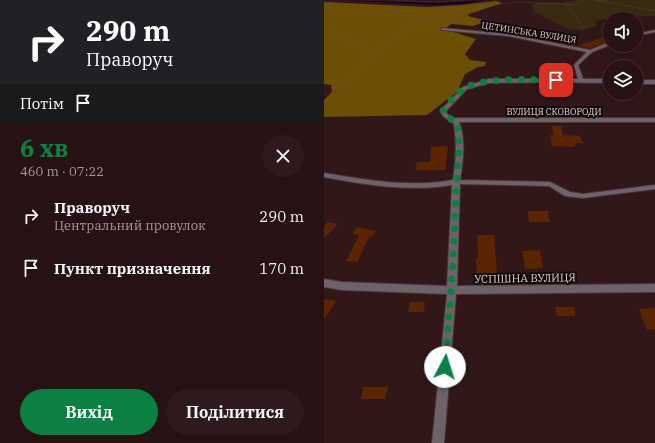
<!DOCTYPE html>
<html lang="uk">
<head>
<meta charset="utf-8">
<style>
  body { margin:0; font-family:"IBM Plex Serif",serif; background:#2e1a1c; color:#f1f3f6; height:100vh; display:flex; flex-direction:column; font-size:15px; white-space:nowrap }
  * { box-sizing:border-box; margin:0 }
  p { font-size:13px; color:#a49da0 }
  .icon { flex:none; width:22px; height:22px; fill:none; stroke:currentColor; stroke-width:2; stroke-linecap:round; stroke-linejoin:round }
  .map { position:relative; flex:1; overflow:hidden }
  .side { display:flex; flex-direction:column; background:#261113; width:324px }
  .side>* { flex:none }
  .banner { background:#202124; color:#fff; overflow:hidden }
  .controls { position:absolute; left:279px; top:12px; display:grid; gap:8px }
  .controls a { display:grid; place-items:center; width:40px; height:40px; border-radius:50%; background:#261113; box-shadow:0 4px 16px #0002,0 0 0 1px #423133; font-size:20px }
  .pin { position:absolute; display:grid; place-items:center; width:34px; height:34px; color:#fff; margin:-17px; border-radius:8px; box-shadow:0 2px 6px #0006 }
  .me { position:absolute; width:44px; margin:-22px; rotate:5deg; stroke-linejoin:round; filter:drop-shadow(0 0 3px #0008) }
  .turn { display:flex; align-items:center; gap:14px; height:84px; padding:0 20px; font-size:18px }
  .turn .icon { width:52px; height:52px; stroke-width:2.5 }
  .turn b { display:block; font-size:28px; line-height:34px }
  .then { display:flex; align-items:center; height:38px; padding:0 20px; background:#0003; gap:8px; font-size:15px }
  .round { display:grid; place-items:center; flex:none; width:42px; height:42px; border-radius:21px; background:#2e1a1c }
  .summary { display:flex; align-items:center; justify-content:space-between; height:68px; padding:0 20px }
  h1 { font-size:24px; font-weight:700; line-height:30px; color:#0b8043 }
  .action { display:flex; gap:8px; margin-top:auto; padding:8px 20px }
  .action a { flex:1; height:46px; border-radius:24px; background:#0b8043; color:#fff; font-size:16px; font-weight:700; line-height:46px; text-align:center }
  .action a+a { background:#2e1a1c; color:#f1f3f6 }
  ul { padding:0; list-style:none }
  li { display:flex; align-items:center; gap:12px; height:52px; padding:0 20px }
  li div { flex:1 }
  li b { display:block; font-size:15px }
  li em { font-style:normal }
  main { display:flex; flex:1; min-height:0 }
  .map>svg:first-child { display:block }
</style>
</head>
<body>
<main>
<section class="side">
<div class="banner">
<div class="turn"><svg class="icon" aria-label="right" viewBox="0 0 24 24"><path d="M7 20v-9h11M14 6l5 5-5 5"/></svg><div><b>290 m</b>Праворуч</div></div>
<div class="then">Потім<svg class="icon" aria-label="arrive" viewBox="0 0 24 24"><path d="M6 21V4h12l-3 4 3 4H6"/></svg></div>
</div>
<div class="summary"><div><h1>6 хв</h1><p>460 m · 07:22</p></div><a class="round"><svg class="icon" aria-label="close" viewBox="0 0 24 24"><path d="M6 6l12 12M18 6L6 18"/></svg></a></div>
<ul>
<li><svg class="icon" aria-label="right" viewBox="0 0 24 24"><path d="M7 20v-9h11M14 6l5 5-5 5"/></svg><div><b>Праворуч</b><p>Центральний провулок</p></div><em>290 m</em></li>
<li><svg class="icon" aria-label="arrive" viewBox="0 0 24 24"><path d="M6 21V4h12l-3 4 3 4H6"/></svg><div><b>Пункт призначення</b></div><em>170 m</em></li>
</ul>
<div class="action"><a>Вихід</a><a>Поділитися</a></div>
</section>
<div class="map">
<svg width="331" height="443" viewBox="0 0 331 443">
  <rect width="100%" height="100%" fill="#321719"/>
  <!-- green -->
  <path fill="#382b11" d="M255,0H331V16L295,17L274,20L271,22L272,26C248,37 231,22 210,12L208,5L211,3H241Z"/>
  <!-- forest -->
  <polygon fill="#6c4e04" points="172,1 178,3 145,14 144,16 163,21 149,26 128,24 120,29 152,39 141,54 146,60 162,62 161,66 154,67 141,74 133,92 103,115 0,117 0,100 8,92 7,85 0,84 0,2 104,7 137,5"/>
  <!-- water -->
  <polygon fill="#170029" points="10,0 112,3 163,0 139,4 111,5"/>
  <!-- building -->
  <g fill="#5a2500">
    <polygon points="280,37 286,41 266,48 254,46"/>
    <polygon points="227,126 237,126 239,135 256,136 259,143 251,143 251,147 228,146 226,135 230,135"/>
    <polygon points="124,146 121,170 91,170 93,162 106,162 107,147"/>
    <polygon points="204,211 224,211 226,222 205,222"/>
    <polygon points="3,222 13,224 8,231 0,237 0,227"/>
    <polygon points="33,227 52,231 47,237 45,237 33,262 22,261 35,235 28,234"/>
    <polygon points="153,235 170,235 173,274 153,275 152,258 154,258"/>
    <polygon points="216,250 219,268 201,269 198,251"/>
    <polygon points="0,299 12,301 0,320"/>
    <polygon points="86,302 101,302 100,312 84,312"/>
    <polygon points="231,307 250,307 251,316 233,316"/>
    <polygon points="331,308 331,329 323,330 315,309"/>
    <polygon points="39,387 64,387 61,399 37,399"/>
  </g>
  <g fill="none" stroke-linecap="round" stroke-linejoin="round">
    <defs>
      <g id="minor">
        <path d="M118,28L184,34L266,50L286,42V45L268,52L254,65L259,79H286V83L220,82L165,83L143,89L122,111L123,114L130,118H331V122H135C142,139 139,162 136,180L226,182L246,192L259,194L331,185V189L259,198L241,196L225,186L136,184L133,286L331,284V292L132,294L120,443H108L123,294L18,290L0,287V279L18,282L123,286L128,185C86,192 42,185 0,177V173C42,180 86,188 129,180C132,162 133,143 130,124L119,116L116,111L139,87L165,79H254L250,65L263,52L184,36L117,30Z"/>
        <polygon points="331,30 331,32 312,36 312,34"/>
        <rect x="312" y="80" width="19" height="4"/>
      </g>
    </defs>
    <!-- minor casing -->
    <use href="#minor" stroke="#4e3436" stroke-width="2"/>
    <!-- path -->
    <g stroke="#6d5456" stroke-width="1" stroke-dasharray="0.5 1.5" stroke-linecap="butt">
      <polyline points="67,0 111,2 140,0"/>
      <polyline points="271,0 331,11"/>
      <polyline points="274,0 281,0"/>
      <polyline points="0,2 68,10"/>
      <polyline points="219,3 241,3 255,0"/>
      <polyline points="243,5 260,29"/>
      <polyline points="0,7 26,11 74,11 97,18"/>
      <polyline points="121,9 128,15"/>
      <polyline points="79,12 103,12 163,5"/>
      <polyline points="87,26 97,18 130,16 151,8 167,5 196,2 248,5 257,3 260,0"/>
      <polyline points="0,29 52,52"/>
      <polyline points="0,96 15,85 52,52 84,28 96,25 113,27"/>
    </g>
    <!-- minor -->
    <use href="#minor" fill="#6e6269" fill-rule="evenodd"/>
  </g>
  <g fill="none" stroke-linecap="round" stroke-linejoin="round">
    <!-- route -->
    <path stroke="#0b8043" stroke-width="7" stroke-dasharray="0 12.6" d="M121,367C126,309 130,251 132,193C133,169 138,148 133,123L121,115L119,111C124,103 134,91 143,87C164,77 208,80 232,80"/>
  </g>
  <g text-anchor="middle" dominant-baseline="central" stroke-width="4" stroke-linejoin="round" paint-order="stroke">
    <!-- far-street labels -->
    <g font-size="9" fill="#e2cecf" stroke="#120707">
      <text transform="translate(205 32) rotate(9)">ЦЕТИНСЬКА ВУЛИЦЯ</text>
      <text x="230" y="111">ВУЛИЦЯ СКОВОРОДИ</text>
    </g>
    <!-- street labels -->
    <g font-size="11" fill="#e2cecf" stroke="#120707">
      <text transform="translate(201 278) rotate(-1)">УСПІШНА ВУЛИЦЯ</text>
    </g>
  </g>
</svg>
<div class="controls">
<a><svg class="icon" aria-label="sound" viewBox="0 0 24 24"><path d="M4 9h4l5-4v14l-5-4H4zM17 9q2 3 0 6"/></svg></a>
<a><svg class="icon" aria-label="layers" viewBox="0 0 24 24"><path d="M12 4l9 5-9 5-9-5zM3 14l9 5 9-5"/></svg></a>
</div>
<div class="pin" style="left:232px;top:80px;background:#d93025"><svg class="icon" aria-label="arrive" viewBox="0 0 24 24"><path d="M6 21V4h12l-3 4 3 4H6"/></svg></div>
<svg class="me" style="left:121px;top:367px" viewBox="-20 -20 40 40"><circle r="19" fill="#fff"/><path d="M0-13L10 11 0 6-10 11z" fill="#0b8043"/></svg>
</div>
</main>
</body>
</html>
